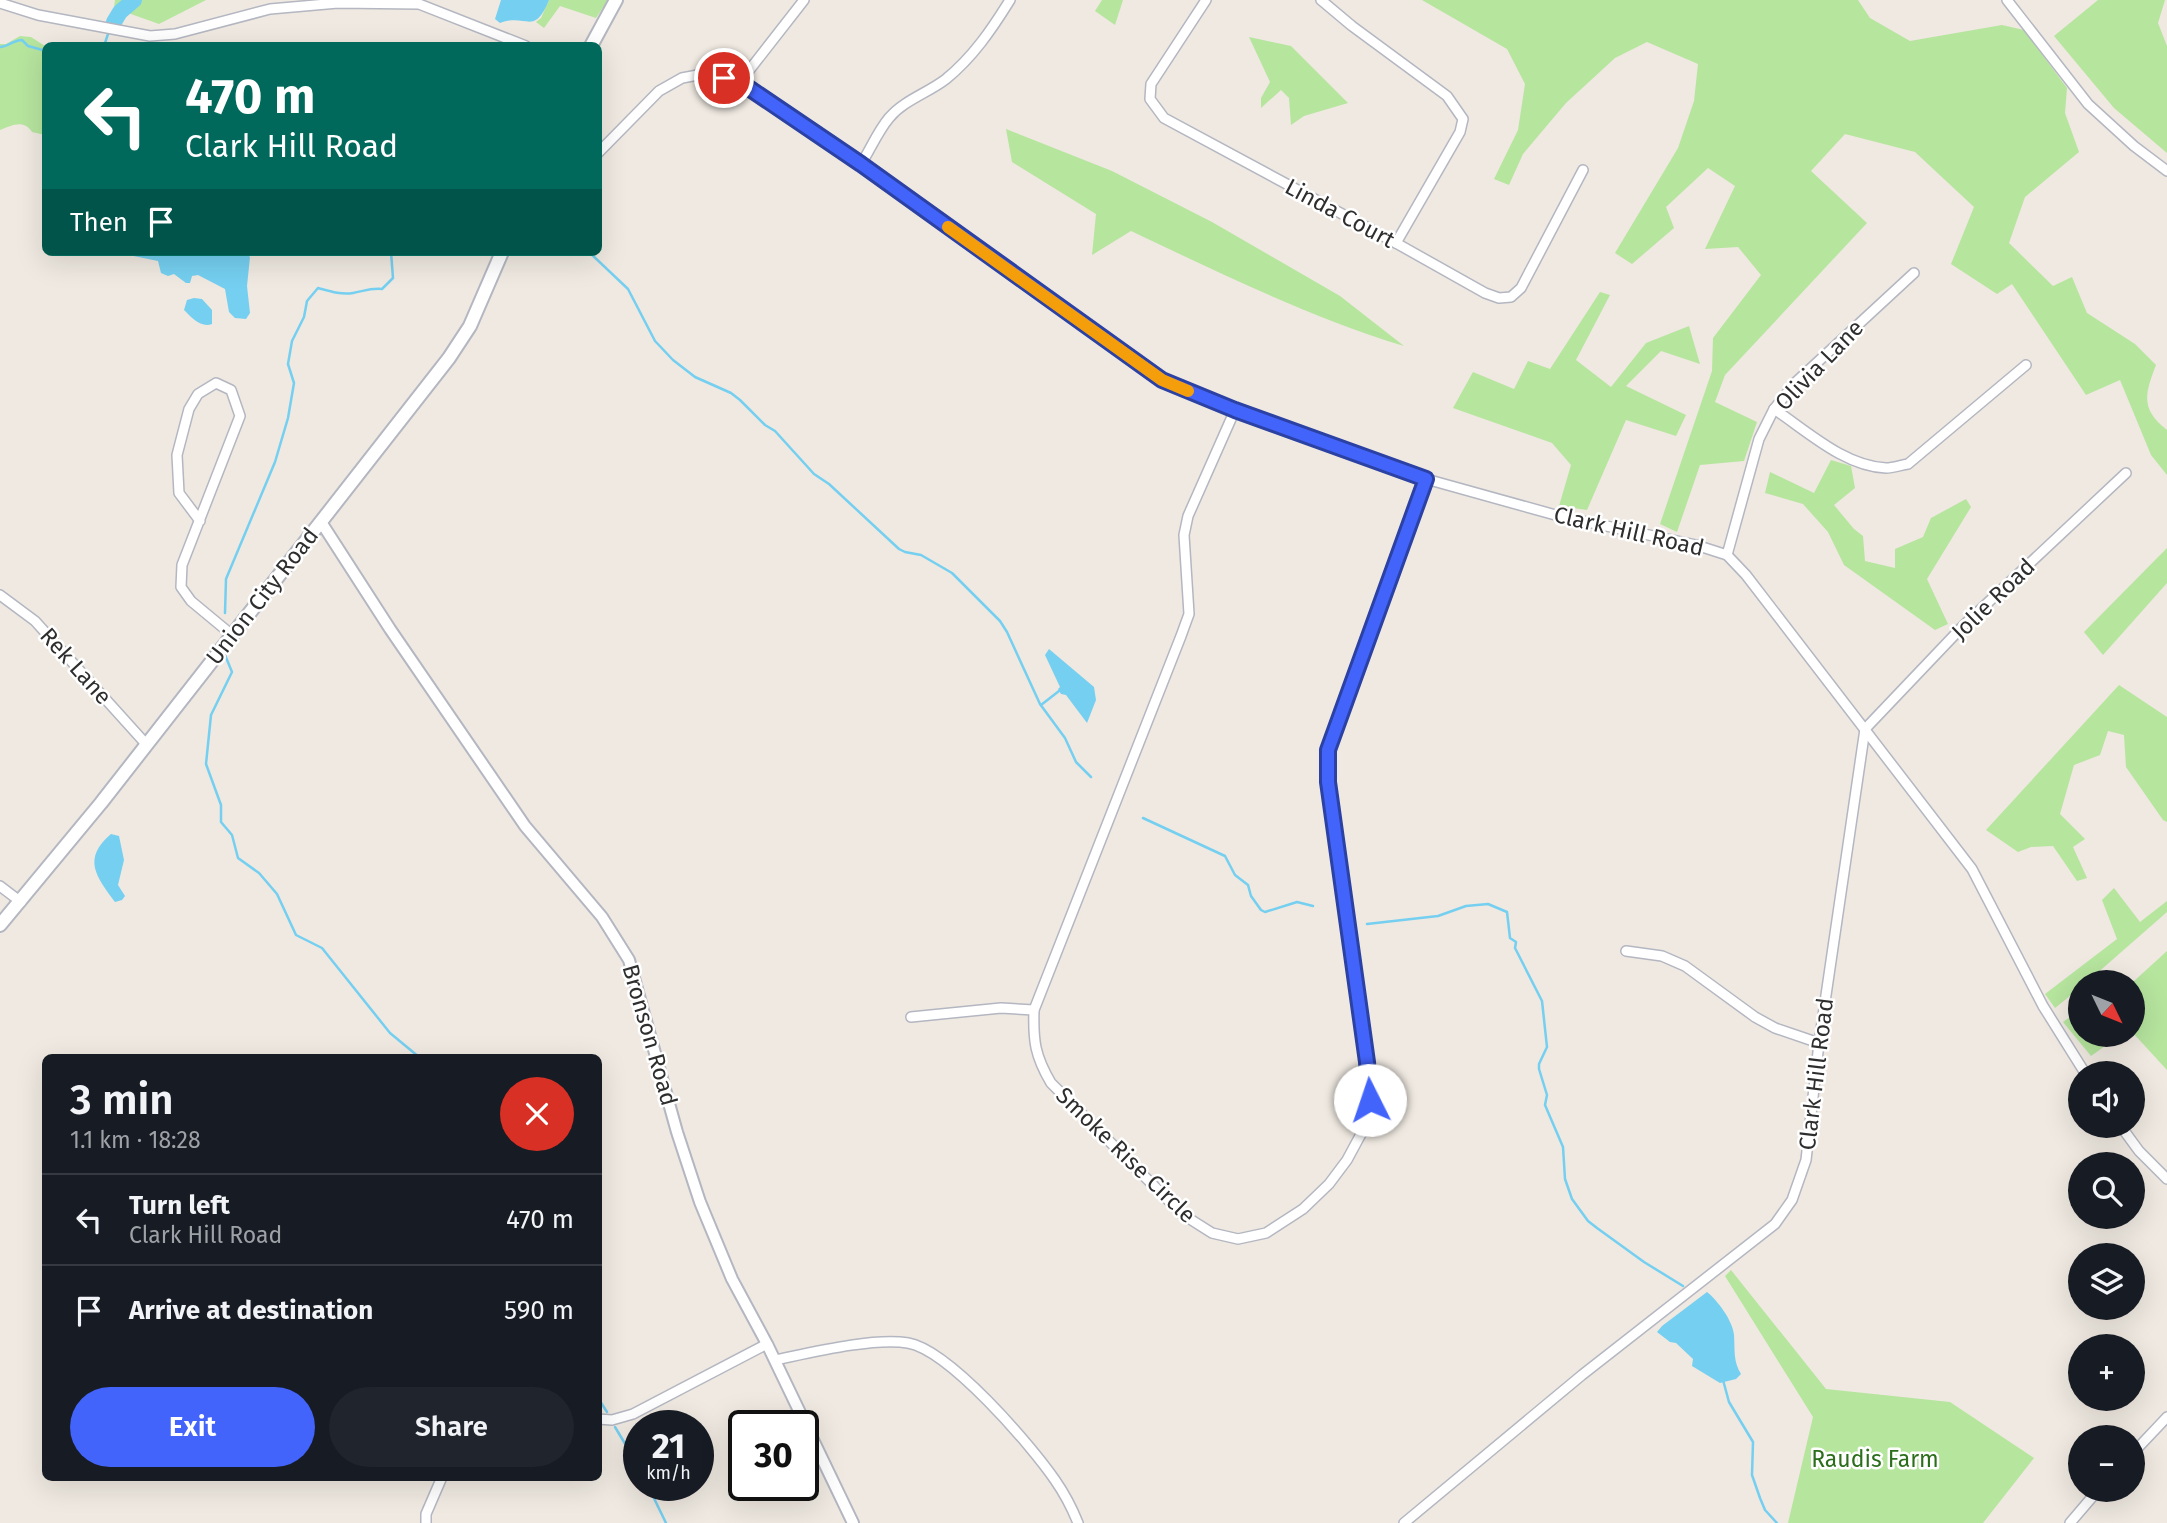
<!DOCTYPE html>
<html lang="en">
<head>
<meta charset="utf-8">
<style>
  body { margin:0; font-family:"Fira Sans",sans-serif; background:#20242c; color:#f1f3f6; height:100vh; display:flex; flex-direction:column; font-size:26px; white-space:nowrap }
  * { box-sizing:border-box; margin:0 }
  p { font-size:23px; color:#9ea1a6 }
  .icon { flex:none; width:38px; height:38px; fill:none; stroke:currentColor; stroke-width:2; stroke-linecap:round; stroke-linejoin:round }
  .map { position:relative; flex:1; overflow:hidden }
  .side { position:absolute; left:42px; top:1054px; width:560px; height:427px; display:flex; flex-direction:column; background:#171b24; border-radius:10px; box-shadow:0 7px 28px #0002 }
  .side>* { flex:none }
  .banner { position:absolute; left:42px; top:42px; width:560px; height:214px; border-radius:10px; box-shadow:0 7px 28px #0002; background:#00695c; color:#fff; overflow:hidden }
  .needle { width:46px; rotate:133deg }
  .buttons { position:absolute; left:2068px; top:970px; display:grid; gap:14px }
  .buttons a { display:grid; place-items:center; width:77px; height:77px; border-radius:50%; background:#171b24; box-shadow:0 7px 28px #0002; font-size:35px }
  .speed { position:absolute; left:623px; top:1410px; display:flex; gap:14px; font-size:35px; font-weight:700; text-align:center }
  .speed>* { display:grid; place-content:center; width:91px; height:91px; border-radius:50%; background:#171b24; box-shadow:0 7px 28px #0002; line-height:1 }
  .speed small { font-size:18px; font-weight:400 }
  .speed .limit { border:4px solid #111; border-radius:10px; background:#fff; color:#111 }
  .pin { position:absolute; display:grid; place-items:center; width:60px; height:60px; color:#fff; margin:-30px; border:4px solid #fff; border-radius:50%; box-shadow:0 2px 7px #0007 }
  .me { position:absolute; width:77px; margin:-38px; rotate:356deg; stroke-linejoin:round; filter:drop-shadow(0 0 5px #0008) }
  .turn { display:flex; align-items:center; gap:24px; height:147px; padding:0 28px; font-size:32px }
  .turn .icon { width:91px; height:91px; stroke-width:2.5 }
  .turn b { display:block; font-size:49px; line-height:60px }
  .then { display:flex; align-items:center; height:66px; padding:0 28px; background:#0003; gap:14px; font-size:26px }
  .round { display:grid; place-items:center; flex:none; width:74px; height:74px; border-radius:37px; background:#20242c }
  .overview { display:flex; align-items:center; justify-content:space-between; height:119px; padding:0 28px }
  h1 { font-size:42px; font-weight:600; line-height:52px }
  .cta { display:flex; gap:14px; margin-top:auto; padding:14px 28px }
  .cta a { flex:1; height:80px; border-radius:42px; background:#4264fb; color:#fff; font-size:28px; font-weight:600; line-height:80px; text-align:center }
  .cta a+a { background:#20242c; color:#f1f3f6 }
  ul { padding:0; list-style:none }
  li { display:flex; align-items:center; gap:21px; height:91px; padding:0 28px; border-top:2px solid #363941 }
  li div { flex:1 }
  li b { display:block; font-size:26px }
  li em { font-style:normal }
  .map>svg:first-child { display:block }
</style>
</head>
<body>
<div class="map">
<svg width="2167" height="1523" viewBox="0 0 2167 1523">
  <rect width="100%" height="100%" fill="#efe9e1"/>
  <!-- green -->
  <g fill="#b6e59e">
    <polygon points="115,0 206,0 159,24 114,8"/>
    <polygon points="549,0 608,0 596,18 560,6 544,28 536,22 541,18"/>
    <polygon points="1102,0 1123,0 1115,25 1095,11"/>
    <path d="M1422,0H1858L1870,18L1910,41L2002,25L2024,30L2067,88L2065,113L2079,152L2025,197L2009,243L2053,286L2072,277L2087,313L2135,344L2156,365C2145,394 2140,409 2167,430V475L2151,455L2120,380L2086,395L2012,284L1997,294L1951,264L1974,207L1915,152L1845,134L1811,171L1867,223L1725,375L1715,402L1757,422L1744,461L1700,465L1677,532L1660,524L1712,371L1713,338L1761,275L1738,247L1705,249L1735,186L1708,168L1666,207L1674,228L1632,264L1615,253L1678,148L1694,101L1698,64L1647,42L1615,58L1566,103L1523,154L1509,185L1494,179L1518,130L1525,84L1507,49Z"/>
    <polygon points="2098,0 2165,0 2158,23 2167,46 2167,153 2114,108 2054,36"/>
    <path d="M20,36L31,37L45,46V135L32,132C24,119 12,125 0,130V44H6Z"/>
    <polygon points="1249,37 1291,46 1348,103 1304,116 1291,125 1289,98 1281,90 1261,108 1261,98 1270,82"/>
    <path d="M1006,129L1112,171L1212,222L1340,296L1404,346C1309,317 1220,273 1131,231L1092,255L1096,214L1012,162Z"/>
    <polygon points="1600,292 1610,295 1576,360 1611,387 1646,343 1689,326 1700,364 1661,351 1626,386 1686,415 1676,436 1626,420 1587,510 1559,506 1571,465 1552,443 1453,408 1473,372 1514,389 1528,361 1550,369"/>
    <polygon points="1831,460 1851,466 1855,488 1834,505 1854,529 1863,536 1865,561 1895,568 1895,549 1923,537 1931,518 1966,499 1971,507 1927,579 1948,624 1935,630 1844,565 1828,532 1803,504 1765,493 1770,472 1814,493"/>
    <polygon points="2167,548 2167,583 2103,655 2084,632"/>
    <polygon points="2119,685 2167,717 2167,822 2163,820 2126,767 2124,735 2108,731 2100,755 2074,765 2060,814 2085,839 2073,847 2087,878 2077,881 2053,846 2031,847 2018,852 1986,830"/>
    <polygon points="2114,888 2140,922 2167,901 2167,912 2087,982 2081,982 2081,987 2055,1008 2045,994 2117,939 2102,900"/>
    <polygon points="2167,951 2167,1070 2133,1033 2133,982"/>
    <polygon points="2081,1009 2081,1034 2122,1034 2091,1056 2063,1022"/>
    <polygon points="1731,1270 1826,1389 1950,1402 2034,1458 1983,1523 1788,1523 1813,1417 1725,1276"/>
  </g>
  <!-- water -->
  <g fill="#75cff0">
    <path d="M501,0H549C534,37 527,13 500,23L495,19Z"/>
    <polygon points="114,252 246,252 250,257 247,286 250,313 246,319 235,318 229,312 225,289 198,275 192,276 190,283 186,283 174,274 168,276 161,273 158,261"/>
    <path d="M194,298L202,299L212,310V324C201,328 192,318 184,310L187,300Z"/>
    <polygon points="1049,649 1094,687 1096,700 1087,723 1066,695 1061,694 1058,689 1060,687 1045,655"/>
    <path d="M111,834L119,836L124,860L118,885L125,896L122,900L115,902C96,876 82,859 111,834Z"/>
    <path d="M1707,1292C1718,1301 1733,1321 1734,1335C1735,1350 1733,1361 1741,1374L1736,1379L1720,1383L1692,1366L1693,1359L1676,1343L1670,1342L1657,1332L1662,1326Z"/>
  </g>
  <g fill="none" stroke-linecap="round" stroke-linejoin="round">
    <!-- stream -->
    <g stroke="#75cff0" stroke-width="2.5">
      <polyline points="104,46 108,34"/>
      <path d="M0,47C8,47 13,40 22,40L28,46L46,51"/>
      <polyline points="589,252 628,289 655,341 673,360 695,377 731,393 740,400 765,425 775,431 814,474 829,484 899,549 905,552 921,555 952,573 1000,621 1007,632 1040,704 1065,738 1076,762 1091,777"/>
      <path d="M225,613L226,579L275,462L288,418L294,383L288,364L292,341L304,317L307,301L318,288C329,291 341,295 353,293C364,291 370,288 382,289L393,278L391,252"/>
      <polyline points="225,655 232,672 211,715 206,764 221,805 221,822 232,835 238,858 259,873 277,894 296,935 322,948 390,1033 419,1057"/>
      <polyline points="1041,705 1059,691"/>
      <polyline points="1143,818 1225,856 1235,875 1248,885 1251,896 1261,910 1265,912 1297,902 1313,906"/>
      <polyline points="1367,924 1438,916 1466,906 1488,904 1507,912 1510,938 1516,942 1515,948 1542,1001 1547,1047 1539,1064 1539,1069 1547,1095 1545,1105 1563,1147 1565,1179 1572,1199 1588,1221 1597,1228 1644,1262 1683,1286"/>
      <polyline points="1723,1380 1729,1402 1753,1442 1752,1475 1760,1498 1765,1510 1777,1523"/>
      <polyline points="598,1398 607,1412"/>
      <polyline points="615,1427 639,1467"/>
      <polyline points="648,1486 666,1523"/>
    </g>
    <!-- river -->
    <polyline stroke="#75cff0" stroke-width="16" points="114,22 120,12 134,0"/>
    <defs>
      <g id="minor">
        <polyline points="1206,0 1151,84 1150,99 1164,118 1396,243 1485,293 1499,298 1511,297 1521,288 1583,170"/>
        <polyline points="1321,0 1352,26 1447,96 1463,119 1460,132 1396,243"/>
        <polyline points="2007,0 2088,104 2134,146 2167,171"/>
        <polyline points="0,3 38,15 150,36 175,34 270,9 338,3 419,4 526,46"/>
        <polyline points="740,82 804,0"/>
        <polyline points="598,153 659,91 682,78 703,74 740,82 861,164 1162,380 1235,410 1426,479 1559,516 1696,545 1727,555 1746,575 1972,869 2043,1006 2085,1073"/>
        <path d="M861,164C870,150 878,131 889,118C904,100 928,93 946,79C973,57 992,29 1010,0"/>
        <path d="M1774,409C1807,431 1844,466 1886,468C1893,468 1901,465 1908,464L2026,365"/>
        <path d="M1235,410L1188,516L1184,535L1189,614L1181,636L1034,1010C1033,1041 1035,1056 1051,1083L1182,1214L1212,1233L1238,1239L1266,1233L1303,1209L1329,1184L1347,1160L1361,1134L1370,1100L1367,1062L1328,782V750L1426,479"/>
        <polyline points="200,521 179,493 177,455 189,409 198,394 216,383 231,390 240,416 182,565 181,587 191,601 232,635"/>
        <polyline points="1727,555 1759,439 1774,409 1796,382 1914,273"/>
        <polyline points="0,595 35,621 146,744"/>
        <polyline points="1865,729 1964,625 2126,473"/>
        <polyline points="0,886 21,902"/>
        <polyline points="1626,951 1662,956 1685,966 1755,1017 1775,1028 1819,1043"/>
        <polyline points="911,1017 1001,1008 1034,1010"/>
        <polyline points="2120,1125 2139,1151 2167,1179"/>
        <path d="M775,1360C809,1353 874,1337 908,1343C949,1350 1031,1445 1055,1480C1064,1493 1072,1508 1078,1523"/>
        <polyline points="598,1419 612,1420 633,1414 767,1344"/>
        <polyline points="2133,1453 2167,1417"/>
        <polyline points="426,1523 426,1514 442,1477"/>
        <polyline points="1404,1523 1582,1375 1775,1224 1792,1200 1806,1160 1819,1043 1865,729"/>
        <polyline points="2070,1523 2099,1489"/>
      </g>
      <polyline id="tertiary" points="321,522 390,629 525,826 602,917 629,960 677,1132 700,1202 732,1279 767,1344 853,1523"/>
      <g id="secondary">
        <polyline points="591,46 616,0"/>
        <polyline points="0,925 101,803 449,358 470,326 502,252"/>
      </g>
    </defs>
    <!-- minor casing -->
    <use href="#minor" stroke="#b4b7c1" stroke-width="12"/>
    <!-- tertiary casing -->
    <use href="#tertiary" stroke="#b4b7c1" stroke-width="14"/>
    <!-- secondary casing -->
    <use href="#secondary" stroke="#b4b7c1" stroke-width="16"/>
    <!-- minor -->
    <use href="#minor" stroke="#fff" stroke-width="9"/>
    <!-- tertiary -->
    <use href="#tertiary" stroke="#fff" stroke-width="10"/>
    <!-- secondary -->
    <use href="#secondary" stroke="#fff" stroke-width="12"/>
  </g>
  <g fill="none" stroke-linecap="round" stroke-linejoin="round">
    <defs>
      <polyline id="route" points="724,78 740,82 861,164 1162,380 1235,410 1426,479 1328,750 1328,782 1367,1062 1370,1100"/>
    </defs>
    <!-- route casing -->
    <use href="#route" stroke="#2b41a3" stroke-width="18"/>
    <!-- route -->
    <use href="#route" stroke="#4264fb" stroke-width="12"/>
    <!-- slow -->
    <polyline stroke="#f59e0b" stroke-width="12" points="948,227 1162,380 1188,391"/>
  </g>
  <g text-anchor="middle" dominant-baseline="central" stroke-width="5" stroke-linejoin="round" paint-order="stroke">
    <!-- street labels -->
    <g font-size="23" fill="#2e2e2e" stroke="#fff">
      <text transform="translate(1340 213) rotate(28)">Linda Court</text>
      <text transform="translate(1819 365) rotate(-46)">Olivia Lane</text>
      <text transform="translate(1629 531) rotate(13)">Clark Hill Road</text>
      <text transform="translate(262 596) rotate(-52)">Union City Road</text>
      <text transform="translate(1993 599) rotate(-44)">Jolie Road</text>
      <text transform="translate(76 666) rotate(48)">Rek Lane</text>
      <text transform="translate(650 1035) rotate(74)">Bronson Road</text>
      <text transform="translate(1816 1074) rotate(-83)">Clark Hill Road</text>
      <text transform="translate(1126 1155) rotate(44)">Smoke Rise Circle</text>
    </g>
    <!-- park labels -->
    <g font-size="23" fill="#2c6e1b" stroke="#fff">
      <text x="1875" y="1459">Raudis Farm</text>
    </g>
  </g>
</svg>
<div class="buttons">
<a><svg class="needle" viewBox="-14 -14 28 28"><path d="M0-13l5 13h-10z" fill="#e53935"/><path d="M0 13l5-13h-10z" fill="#9ea1a6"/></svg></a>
<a><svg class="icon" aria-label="sound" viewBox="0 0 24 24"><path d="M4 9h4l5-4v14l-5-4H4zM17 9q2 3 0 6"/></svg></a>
<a><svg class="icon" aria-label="search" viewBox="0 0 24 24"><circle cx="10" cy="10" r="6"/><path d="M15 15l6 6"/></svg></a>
<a><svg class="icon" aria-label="layers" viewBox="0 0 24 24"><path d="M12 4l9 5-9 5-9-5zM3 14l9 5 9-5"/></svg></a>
<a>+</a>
<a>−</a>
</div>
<div class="speed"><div>21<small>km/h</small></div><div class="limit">30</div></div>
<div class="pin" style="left:724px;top:78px;background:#d93025"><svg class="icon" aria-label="arrive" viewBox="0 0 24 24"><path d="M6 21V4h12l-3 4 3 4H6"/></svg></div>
<svg class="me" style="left:1370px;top:1100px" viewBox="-20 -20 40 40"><circle r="19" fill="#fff"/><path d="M0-13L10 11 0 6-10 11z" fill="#4264fb"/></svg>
<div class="banner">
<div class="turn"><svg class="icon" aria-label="left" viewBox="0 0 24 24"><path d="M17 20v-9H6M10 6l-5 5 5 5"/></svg><div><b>470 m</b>Clark Hill Road</div></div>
<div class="then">Then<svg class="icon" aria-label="arrive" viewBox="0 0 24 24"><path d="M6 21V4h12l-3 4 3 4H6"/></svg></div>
</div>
<section class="side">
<div class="overview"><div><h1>3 min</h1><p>1.1 km · 18:28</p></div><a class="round" style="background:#d93025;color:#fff"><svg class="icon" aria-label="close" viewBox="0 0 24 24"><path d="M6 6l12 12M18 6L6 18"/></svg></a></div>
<ul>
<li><svg class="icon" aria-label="left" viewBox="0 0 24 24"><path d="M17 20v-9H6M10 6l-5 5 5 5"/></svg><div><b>Turn left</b><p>Clark Hill Road</p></div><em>470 m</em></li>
<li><svg class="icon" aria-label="arrive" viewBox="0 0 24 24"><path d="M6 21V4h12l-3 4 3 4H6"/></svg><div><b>Arrive at destination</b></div><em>590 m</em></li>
</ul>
<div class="cta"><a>Exit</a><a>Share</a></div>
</section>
</div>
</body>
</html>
